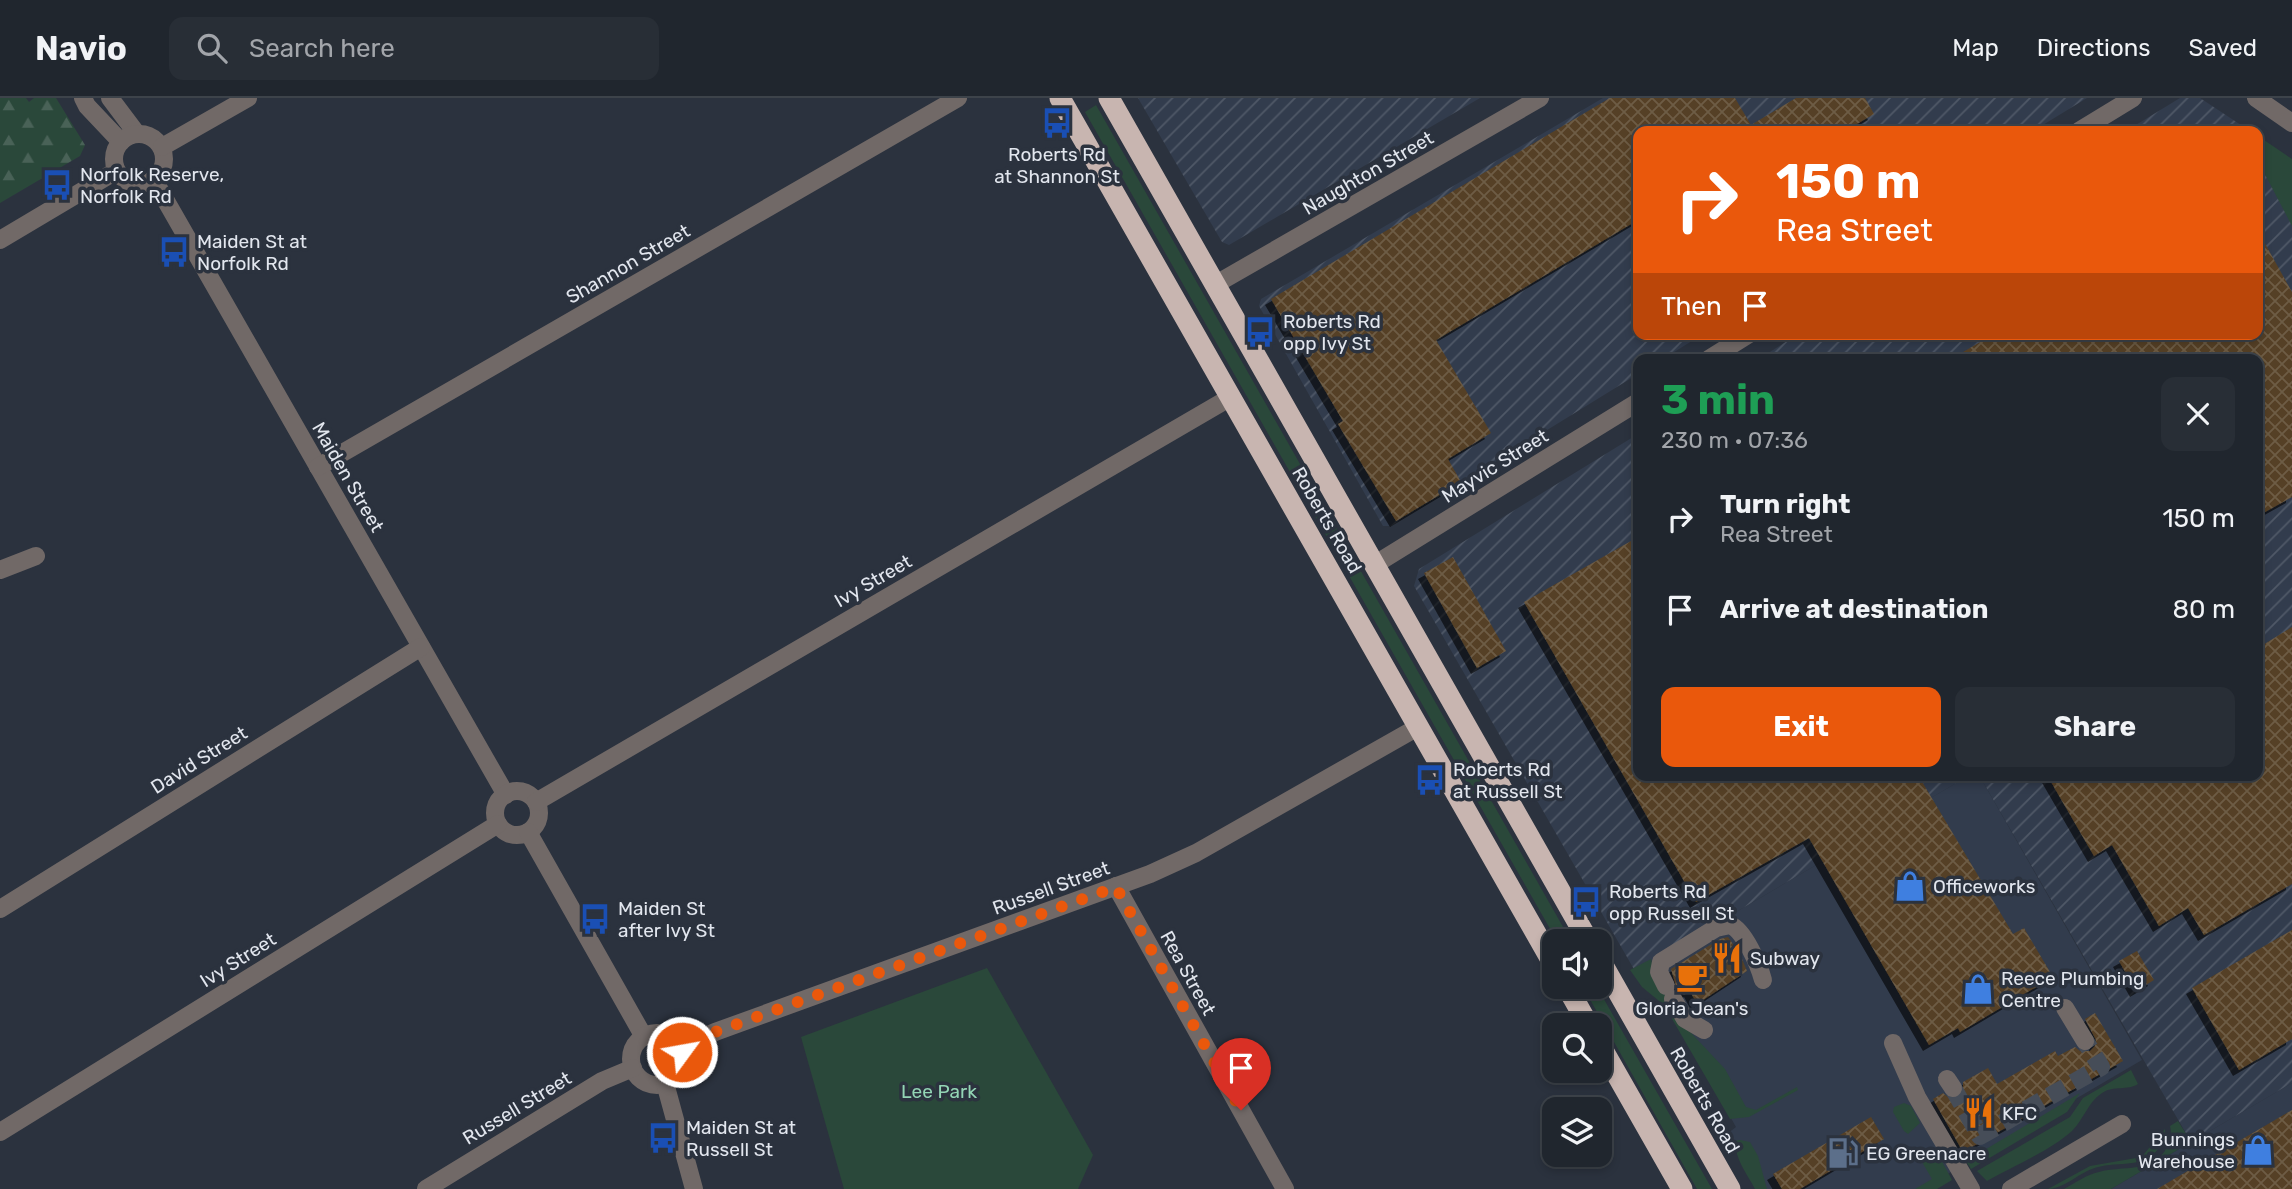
<!DOCTYPE html>
<html lang="en">
<head>
<meta charset="utf-8">
<style>
  body { margin:0; font-family:Rubik,sans-serif; background:#282e36; color:#f1f3f6; height:100vh; display:flex; flex-direction:column; font-size:26px; white-space:nowrap }
  * { box-sizing:border-box; margin:0 }
  p { font-size:23px; color:#a2a5aa }
  .icon { flex:none; width:38px; height:38px; fill:none; stroke:currentColor; stroke-width:2; stroke-linecap:round; stroke-linejoin:round }
  .map { position:relative; flex:1; overflow:hidden }
  .panel { position:absolute; left:1633px; top:256px; width:630px; height:427px; display:flex; flex-direction:column; background:#20262e; border-radius:14px; box-shadow:0 4px 10px #0003,0 0 0 2px #3d434a }
  .panel>* { flex:none }
  .guide { position:absolute; left:1633px; top:28px; width:630px; height:214px; border-radius:14px; box-shadow:0 4px 10px #0003,0 0 0 2px #3d434a; background:#ea580c; color:#fff; overflow:hidden }
  .controls { position:absolute; left:1542px; top:831px; display:grid; gap:14px }
  .controls a { display:grid; place-items:center; width:70px; height:70px; border-radius:14px; background:#20262e; box-shadow:0 4px 10px #0003,0 0 0 2px #3d434a; font-size:35px }
  .pin { position:absolute; display:grid; place-items:center; width:60px; height:60px; color:#fff; margin:-72px -30px; border-radius:50% 50% 50% 0; rotate:-45deg; box-shadow:0 0 7px #0007 }
  .pin .icon { rotate:45deg }
  .me { position:absolute; width:77px; margin:-38px; rotate:58deg; stroke-linejoin:round; filter:drop-shadow(0 0 5px #0008) }
  .turn { display:flex; align-items:center; gap:24px; height:147px; padding:0 28px; font-size:32px }
  .turn .icon { width:91px; height:91px; stroke-width:2.5 }
  .turn b { display:block; font-size:49px; line-height:60px }
  .then { display:flex; align-items:center; height:66px; padding:0 28px; background:#0003; gap:14px; font-size:26px }
  .round { display:grid; place-items:center; flex:none; width:74px; height:74px; border-radius:14px; background:#282e36 }
  .overview { display:flex; align-items:center; justify-content:space-between; height:119px; padding:0 28px }
  h1 { font-size:42px; font-weight:700; line-height:52px; color:#1e9e55 }
  .action { display:flex; gap:14px; margin-top:auto; padding:14px 28px }
  .action a { flex:1; height:80px; border-radius:14px; background:#ea580c; color:#fff; font-size:28px; font-weight:700; line-height:80px; text-align:center }
  .action a+a { background:#282e36; color:#f1f3f6 }
  ul { padding:0; list-style:none }
  li { display:flex; align-items:center; gap:21px; height:91px; padding:0 28px }
  li div { flex:1 }
  li b { display:block; font-size:26px }
  li em { font-style:normal }
  header { display:flex; align-items:center; gap:42px; box-sizing:border-box; height:98px; padding:0 35px; background:#20262e; border-bottom:2px solid #3d434a }
  header strong { font-size:33px }
  nav { display:flex; gap:38px; margin-inline-start:auto; font-size:24px }
  .search { width:490px; height:63px; background:#282e36; display:flex; align-items:center; gap:18px; box-sizing:border-box; padding:0 24px; border-radius:14px; color:#a2a5aa; font-size:26px }
  .map>svg:first-child { display:block }
</style>
</head>
<body>
<header>
<strong>Navio</strong>
<div class="search"><svg class="icon" aria-label="search" viewBox="0 0 24 24"><circle cx="10" cy="10" r="6"/><path d="M15 15l6 6"/></svg>Search here</div>
<nav><a>Map</a><a>Directions</a><a>Saved</a></nav>
</header>
<div class="map">
<svg width="2292" height="1091" viewBox="0 0 2292 1091">
  <defs>
    <pattern id="industrial-furrows" width="10" height="10" patternUnits="userSpaceOnUse" patternTransform="scale(1.75)"><rect width="10" height="10" fill="#323c4d"/><path d="M-1 1l2-2M0 10L10 0M9 11l2-2" fill="none" stroke="#4f5867"/></pattern>
    <pattern id="forest-firs" width="22" height="20" patternUnits="userSpaceOnUse" patternTransform="scale(1.75)"><rect width="22" height="20" fill="#2a483a"/><path d="M5 1l3.5 6h-7zM16 11l3.5 6h-7z" fill="#496257"/></pattern>
    <pattern id="building-cross-hatch" width="8" height="8" patternUnits="userSpaceOnUse" patternTransform="scale(1.75)"><rect width="8" height="8" fill="#554025"/><path d="M0 0l8 8M0 8l8-8" fill="none" stroke="#6d5c45"/></pattern>
    <filter id="shadow"><feDropShadow dx="-6" dy="6" stdDeviation="0" flood-color="#0009"/></filter>
  </defs>
  <rect width="100%" height="100%" fill="#2b323e"/>
  <!-- built -->
  <g fill="#323c4d">
    <polygon points="1970,677 1979,677 2142,962 1922,1091 1759,1091 1727,1036 1736,1029 1659,893 1635,873"/>
    <polygon points="2292,985 2292,1091 2111,1091 2191,1044"/>
  </g>
  <!-- industrial -->
  <g fill="url(#industrial-furrows)">
    <polygon points="1138,0 1480,0 1229,147 1222,144"/>
    <polygon points="1603,0 2087,0 2033,33 1638,33 1638,236 1703,236 1663,261 1638,261 1638,276 1391,428 1383,428 1259,208 1261,201"/>
    <polygon points="2180,0 2200,0 2250,33 2126,33"/>
    <polygon points="2258,39 2292,62 2292,985 2191,1044 1979,677 2258,677 2258,261 1759,261 1798,236 2258,236"/>
    <polygon points="1638,336 1638,677 1970,677 1635,873 1414,488 1419,471"/>
  </g>
  <!-- green -->
  <g fill="#2a483a">
    <polygon points="1096,7 1571,843 1557,843 1085,14"/>
    <polygon points="2264,42 2292,61 2292,128 2258,63"/>
    <polygon points="1651,861 1655,880 1679,922 1725,971 1746,1009 1756,1012 1797,989 1798,992 1749,1019 1730,1021 1664,907 1642,889 1630,872"/>
    <polygon points="987,870 1093,1057 1078,1091 844,1091 801,939"/>
    <polygon points="1583,889 1597,889 1712,1091 1697,1091"/>
    <path d="M2131,972L2138,986C2127,993 2114,987 2102,995C2088,1004 2084,1021 2072,1033C2050,1053 2013,1068 1987,1083L1977,1073L2070,1019L2083,1000Z"/>
    <polygon points="2080,995 2067,1014 1971,1071 1966,1063"/>
    <polygon points="1904,1005 1911,1008 1920,1025 1908,1036 1904,1033 1893,1014 1894,1009"/>
    <path d="M2178,1023L2191,1044L2111,1091H2064C2075,1085 2086,1077 2099,1074C2123,1067 2154,1076 2167,1049C2170,1042 2172,1035 2170,1028Z"/>
    <path d="M2165,1031C2166,1039 2163,1044 2158,1051C2143,1072 2114,1062 2092,1071C2078,1076 2063,1091 2048,1091L2090,1068L2136,1060L2144,1056Z"/>
    <path d="M1740,1042L1750,1044L1758,1058L1767,1091H1755C1747,1076 1735,1061 1735,1043Z"/>
    <polygon points="1925,1053 1939,1058 1952,1082 1937,1091 1915,1091 1932,1081 1918,1057"/>
  </g>
  <!-- forest -->
  <polygon fill="url(#forest-firs)" points="0,0 26,0 29,4 34,0 56,0 85,47 80,58 0,105"/>
  <!-- building -->
  <g fill="url(#building-cross-hatch)" filter="url(#shadow)">
    <polygon points="1610,0 1735,0 1751,27 1796,0 1865,0 1874,16 1845,33 1638,33 1638,122 1436,242 1491,335 1448,361 1461,384 1396,423 1338,326 1343,323 1271,201"/>
    <polygon points="2258,133 2292,194 2292,399 2258,418 2258,261 1951,261 1994,236 2258,236"/>
    <polygon points="1638,439 1638,677 1918,677 2013,836 2024,830 2053,879 1960,934 1958,930 1929,947 1809,740 1696,804 1524,504"/>
    <polygon points="1453,459 1506,553 1477,570 1424,475"/>
    <polygon points="2292,529 2292,786 2204,837 2188,810 2159,828 2112,747 2094,758 2047,677 2258,677 2258,550"/>
    <polygon points="2292,832 2292,941 2239,972 2192,890"/>
    <polygon points="1728,839 1740,856 1747,873 1697,906 1690,893 1684,897 1677,891 1671,871 1720,841"/>
    <polygon points="2137,853 2154,882 2136,893 2119,863"/>
    <polygon points="2095,915 2123,963 1963,1054 1933,1001 1943,995 1949,1000 1959,1000 1963,994 1963,984 1988,970 1997,986 2055,953 2058,958 2075,949 2080,953 2090,953 2095,948 2096,942 2085,921"/>
    <polygon points="2292,1012 2292,1091 2157,1091"/>
    <polygon points="1871,1019 1884,1041 1800,1091 1782,1091 1773,1076"/>
  </g>
  <g fill="none" stroke-linecap="round" stroke-linejoin="round">
    <!-- minor-tunnel -->
    <polyline stroke="#464d58" stroke-width="18" stroke-dasharray="18 9" stroke-linecap="butt" points="1953,990 1980,1038 2101,969 2085,943"/>
    <!-- minor -->
    <g stroke="#716967" stroke-width="18">
      <polyline points="83,0 87,8 121,44"/>
      <polyline points="110,0 137,36"/>
      <polyline points="2256,0 2292,25"/>
      <polyline points="2079,33 2133,0"/>
      <circle cx="139" cy="61" r="25"/>
      <polyline points="162,49 248,0"/>
      <polyline points="154,82 506,697"/>
      <polyline points="0,142 116,73"/>
      <polyline points="1216,186 1540,0"/>
      <polyline points="1709,261 1749,236"/>
      <polyline points="318,369 958,0"/>
      <polyline points="1374,467 1638,304"/>
      <polyline points="0,472 36,458"/>
      <circle cx="517" cy="715" r="22"/>
      <polyline points="536,704 1231,299"/>
      <polyline points="528,734 644,939"/>
      <polyline points="1116,788 1285,1091"/>
      <polyline points="0,811 421,549"/>
      <path d="M1666,888L1659,874L1661,864L1716,830L1730,827C1744,832 1759,867 1763,882"/>
      <polyline points="1673,901 1685,921 1704,932"/>
      <polyline points="2065,910 2085,943"/>
      <circle cx="657" cy="961" r="26"/>
      <polyline points="1893,945 1917,999 1971,1091"/>
      <polyline points="681,950 715,934 1150,776 1196,755 1418,629"/>
      <polyline points="1947,981 1953,990"/>
      <polyline points="665,985 694,1091"/>
      <polyline points="0,1034 498,726"/>
      <polyline points="426,1091 602,983 633,970"/>
      <polyline points="2011,1091 2122,1026"/>
    </g>
    <!-- highway -->
    <g stroke="#c8b5b0" stroke-width="21">
      <polyline points="1060,0 1554,867"/>
      <polyline points="1109,0 1589,844"/>
      <polyline points="1600,862 1730,1091"/>
      <polyline points="1567,889 1589,928"/>
      <polyline points="1600,947 1682,1091"/>
    </g>
  </g>
  <g fill="none" stroke-linecap="round" stroke-linejoin="round">
    <!-- route -->
    <polyline stroke="#ea580c" stroke-width="12" stroke-dasharray="0 21.6" points="682,954 681,950 715,934 1116,789 1241,1012"/>
  </g>
  <!-- icons -->
  <defs>
    <symbol id="bus-bare" viewBox="-9 -9 18 18"><path d="M-5-6H5V4H4V6H2V4H-2V6H-4V4H-5ZM-3.5-4V0h7V-4ZM-3.5 1.2v1.5H-2V1.2ZM2 1.2v1.5H3.5V1.2Z" fill="#1a4fb4" stroke="#2b323e" stroke-width="2.5" paint-order="stroke"/></symbol>
    <symbol id="shop-bare" viewBox="-9 -9 18 18"><path d="M-5-2.5h2.3a2.7 3.5 0 0 1 5.4 0H5L5.5 6h-11ZM-1.5-2.5h3a1.5 2.3 0 0 0-3 0Z" fill="#3f7fe0" stroke="#2b323e" stroke-width="2.5" paint-order="stroke"/></symbol>
    <symbol id="restaurant-bare" viewBox="-9 -9 18 18"><path d="M-5-6h1v4h1v-4h1v4h1v-4h1v5L-1.5 .5V6h-2V.5L-5-1ZM5-6V6H3V1.5H1.5Q1.5-4 5-6Z" fill="#e8710a" stroke="#2b323e" stroke-width="2.5" paint-order="stroke"/></symbol>
    <symbol id="cafe-bare" viewBox="-9 -9 18 18"><path d="M-5.5-4.5H6V0H3Q3 3.5 0 3.5H-2.5Q-5.5 3.5-5.5 0ZM3-3.2v2h1.7v-2ZM-6 4.5H4V6H-6Z" fill="#e8710a" stroke="#2b323e" stroke-width="2.5" paint-order="stroke"/></symbol>
    <symbol id="fuel-bare" viewBox="-9 -9 18 18"><path d="M-5.5-6h7V0h2V4h1.3V-2.5L3-4.5l.8-.8L6-3V5H2.5V1h-1V6h-7ZM-4.2-4.7v3.2H.2V-4.7Z" fill="#5c6f8a" stroke="#2b323e" stroke-width="2.5" paint-order="stroke"/></symbol>
  </defs>
  <g fill-rule="evenodd">
    <use href="#bus-bare" x="1035" y="3" width="44" height="44"/>
    <use href="#bus-bare" x="35" y="65" width="44" height="44"/>
    <use href="#bus-bare" x="152" y="132" width="44" height="44"/>
    <use href="#bus-bare" x="1238" y="212" width="44" height="44"/>
    <use href="#bus-bare" x="1408" y="660" width="44" height="44"/>
    <use href="#shop-bare" x="1888" y="766" width="44" height="44"/>
    <use href="#bus-bare" x="1564" y="782" width="44" height="44"/>
    <use href="#bus-bare" x="573" y="799" width="44" height="44"/>
    <use href="#restaurant-bare" x="1705" y="838" width="44" height="44"/>
    <use href="#cafe-bare" x="1670" y="857" width="44" height="44"/>
    <use href="#shop-bare" x="1956" y="869" width="44" height="44"/>
    <use href="#restaurant-bare" x="1957" y="993" width="44" height="44"/>
    <use href="#bus-bare" x="641" y="1018" width="44" height="44"/>
    <use href="#shop-bare" x="2236" y="1030" width="44" height="44"/>
    <use href="#fuel-bare" x="1821" y="1033" width="44" height="44"/>
  </g>
  <g text-anchor="middle" dominant-baseline="central" stroke-width="7" stroke-linejoin="round" paint-order="stroke">
    <!-- poi labels -->
    <g font-size="19" fill="#e2e6ee" stroke="#2b323e" text-anchor="start">
      <text x="1057" y="56" text-anchor="middle">Roberts Rd<tspan x="1057" dy="22">at Shannon St</tspan></text>
      <text x="80" y="76">Norfolk Reserve,<tspan x="80" dy="22">Norfolk Rd</tspan></text>
      <text x="197" y="143">Maiden St at<tspan x="197" dy="22">Norfolk Rd</tspan></text>
      <text x="1283" y="223">Roberts Rd<tspan x="1283" dy="22">opp Ivy St</tspan></text>
      <text x="1453" y="671">Roberts Rd<tspan x="1453" dy="22">at Russell St</tspan></text>
      <text x="1933" y="788">Officeworks</text>
      <text x="1609" y="793">Roberts Rd<tspan x="1609" dy="22">opp Russell St</tspan></text>
      <text x="618" y="810">Maiden St<tspan x="618" dy="22">after Ivy St</tspan></text>
      <text x="1750" y="860">Subway</text>
      <text x="2001" y="880">Reece Plumbing<tspan x="2001" dy="22">Centre</tspan></text>
      <text x="1692" y="910" text-anchor="middle">Gloria Jean's</text>
      <text x="2002" y="1015">KFC</text>
      <text x="686" y="1029">Maiden St at<tspan x="686" dy="22">Russell St</tspan></text>
      <text x="2235" y="1041" text-anchor="end">Bunnings<tspan x="2235" dy="22">Warehouse</tspan></text>
      <text x="1866" y="1055">EG Greenacre</text>
    </g>
    <!-- street labels -->
    <g font-size="19" fill="#e2e6ee" stroke="#2b323e">
      <text transform="translate(1368 75) rotate(-30)">Naughton Street</text>
      <text transform="translate(628 166) rotate(-30)">Shannon Street</text>
      <text transform="translate(1495 368) rotate(-32)">Mayvic Street</text>
      <text transform="translate(348 379) rotate(60)">Maiden Street</text>
      <text transform="translate(1327 422) rotate(60)">Roberts Road</text>
      <text transform="translate(873 483) rotate(-30)">Ivy Street</text>
      <text transform="translate(199 662) rotate(-32)">David Street</text>
      <text transform="translate(1051 790) rotate(-20)">Russell Street</text>
      <text transform="translate(238 862) rotate(-32)">Ivy Street</text>
      <text transform="translate(1188 875) rotate(61)">Rea Street</text>
      <text transform="translate(1705 1002) rotate(60)">Roberts Road</text>
      <text transform="translate(517 1010) rotate(-31)">Russell Street</text>
    </g>
    <!-- park labels -->
    <g font-size="19" fill="#93d5b5" stroke="#2b323e">
      <text x="939" y="993">Lee Park</text>
    </g>
  </g>
</svg>
<div class="controls">
<a><svg class="icon" aria-label="sound" viewBox="0 0 24 24"><path d="M4 9h4l5-4v14l-5-4H4zM17 9q2 3 0 6"/></svg></a>
<a><svg class="icon" aria-label="search" viewBox="0 0 24 24"><circle cx="10" cy="10" r="6"/><path d="M15 15l6 6"/></svg></a>
<a><svg class="icon" aria-label="layers" viewBox="0 0 24 24"><path d="M12 4l9 5-9 5-9-5zM3 14l9 5 9-5"/></svg></a>
</div>
<div class="pin" style="left:1241px;top:1012px;background:#d93025"><svg class="icon" aria-label="arrive" viewBox="0 0 24 24"><path d="M6 21V4h12l-3 4 3 4H6"/></svg></div>
<svg class="me" style="left:682px;top:954px" viewBox="-20 -20 40 40"><circle r="17" fill="#ea580c" stroke="#fff" stroke-width="3"/><path d="M0-11L8 9 0 5-8 9z" fill="#fff"/></svg>
<div class="guide">
<div class="turn"><svg class="icon" aria-label="right" viewBox="0 0 24 24"><path d="M7 20v-9h11M14 6l5 5-5 5"/></svg><div><b>150 m</b>Rea Street</div></div>
<div class="then">Then<svg class="icon" aria-label="arrive" viewBox="0 0 24 24"><path d="M6 21V4h12l-3 4 3 4H6"/></svg></div>
</div>
<section class="panel">
<div class="overview"><div><h1>3 min</h1><p>230 m · 07:36</p></div><a class="round"><svg class="icon" aria-label="close" viewBox="0 0 24 24"><path d="M6 6l12 12M18 6L6 18"/></svg></a></div>
<ul>
<li><svg class="icon" aria-label="right" viewBox="0 0 24 24"><path d="M7 20v-9h11M14 6l5 5-5 5"/></svg><div><b>Turn right</b><p>Rea Street</p></div><em>150 m</em></li>
<li><svg class="icon" aria-label="arrive" viewBox="0 0 24 24"><path d="M6 21V4h12l-3 4 3 4H6"/></svg><div><b>Arrive at destination</b></div><em>80 m</em></li>
</ul>
<div class="action"><a>Exit</a><a>Share</a></div>
</section>
</div>
</body>
</html>
